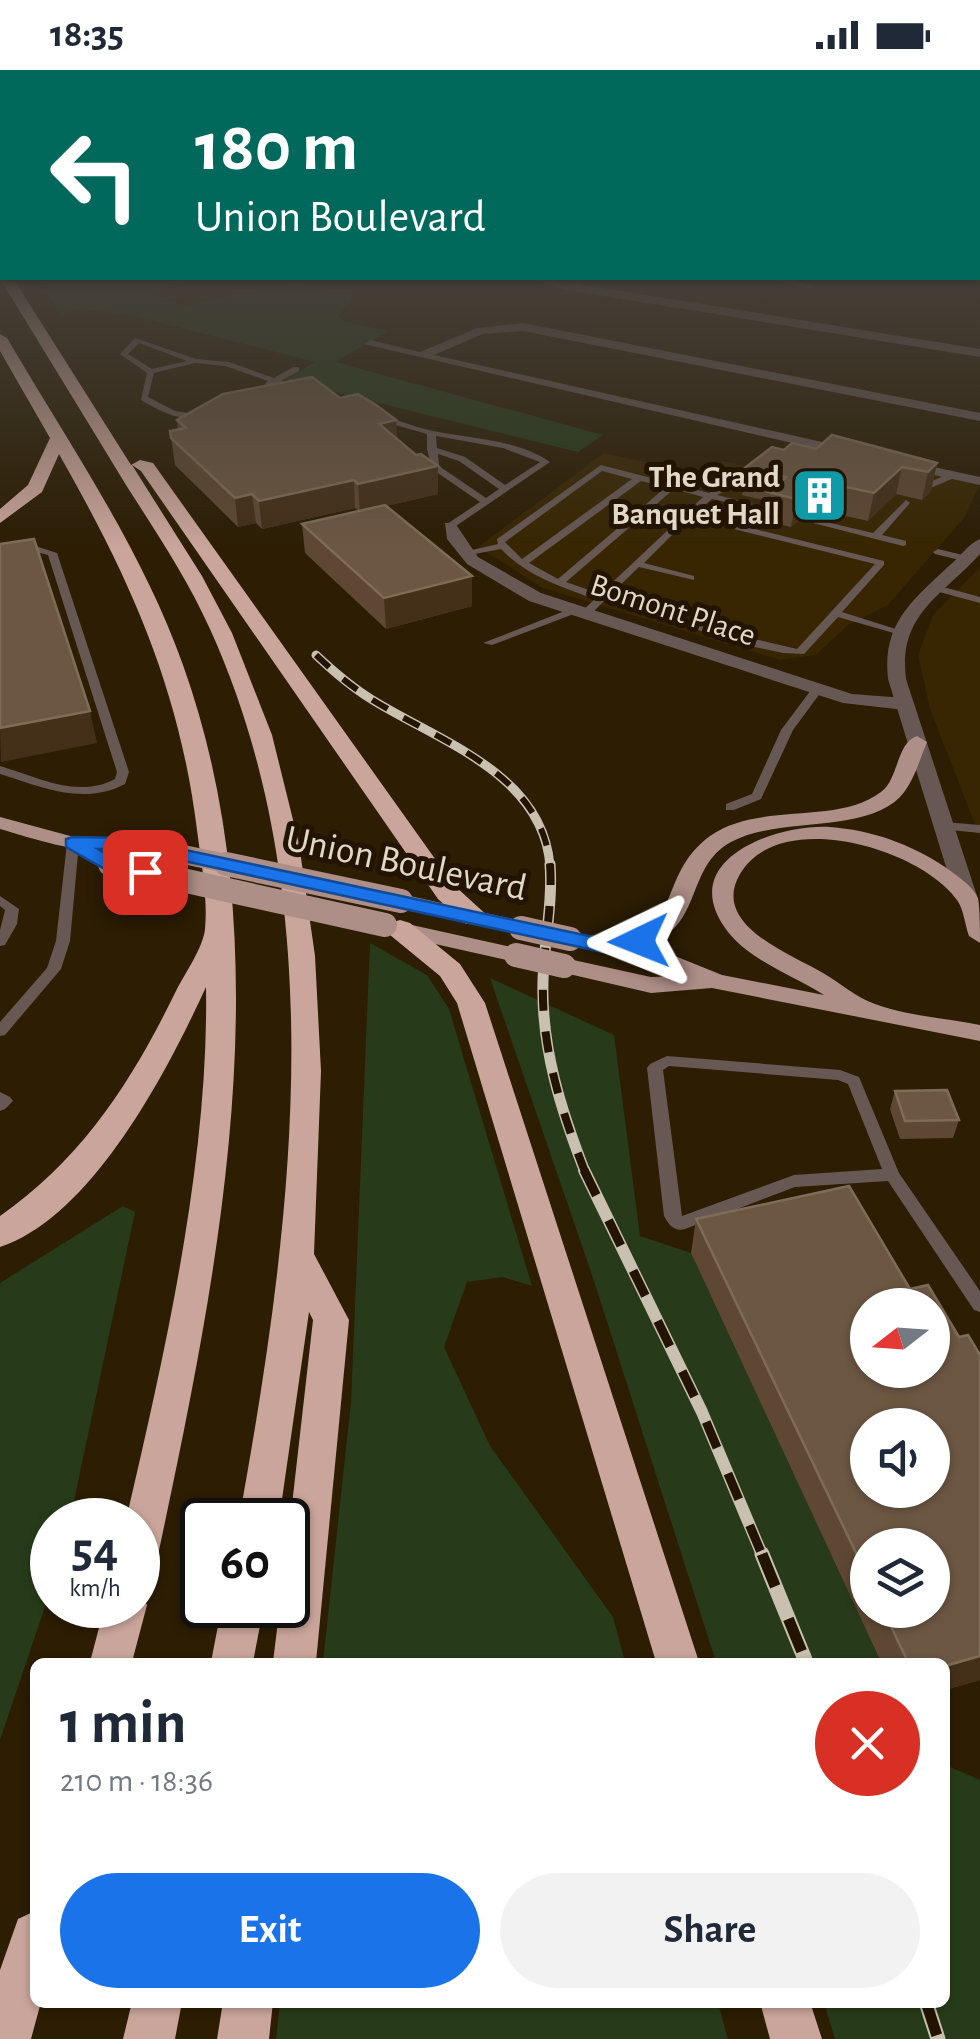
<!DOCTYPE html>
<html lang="en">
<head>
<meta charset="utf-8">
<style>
  body { margin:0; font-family:"Alegreya Sans",sans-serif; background:#f2f2f3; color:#1f2937; height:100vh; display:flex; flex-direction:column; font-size:38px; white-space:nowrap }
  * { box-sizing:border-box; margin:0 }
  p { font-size:32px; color:#747a83 }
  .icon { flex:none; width:55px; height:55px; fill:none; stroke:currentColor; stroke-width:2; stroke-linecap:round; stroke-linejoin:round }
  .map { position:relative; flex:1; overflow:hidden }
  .details { position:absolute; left:30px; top:1588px; width:920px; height:350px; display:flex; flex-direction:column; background:#fff; border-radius:15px; box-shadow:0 2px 8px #0004 }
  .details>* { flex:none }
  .hud { position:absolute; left:0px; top:0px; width:980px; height:210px; box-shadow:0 2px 8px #0004; background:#00695c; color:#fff; overflow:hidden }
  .needle { width:65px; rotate:253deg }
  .controls { position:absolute; left:850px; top:1218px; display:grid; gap:20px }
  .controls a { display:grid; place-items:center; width:100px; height:100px; border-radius:50%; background:#fff; box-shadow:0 2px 8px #0004; font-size:50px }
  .speed { position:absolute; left:30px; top:1428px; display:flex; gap:20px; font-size:50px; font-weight:700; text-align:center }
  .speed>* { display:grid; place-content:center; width:130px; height:130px; border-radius:50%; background:#fff; box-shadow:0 2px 8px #0004; line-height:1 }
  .speed small { font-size:25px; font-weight:400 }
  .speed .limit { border:5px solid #111; border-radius:15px; background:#fff; color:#111 }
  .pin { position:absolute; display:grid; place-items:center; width:85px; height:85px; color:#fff; margin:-42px; border-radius:20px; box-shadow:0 5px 15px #0006 }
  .me { position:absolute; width:110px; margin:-55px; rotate:268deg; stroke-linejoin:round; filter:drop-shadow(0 0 8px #0008) }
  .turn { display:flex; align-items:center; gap:35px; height:210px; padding:0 30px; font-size:45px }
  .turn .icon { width:130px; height:130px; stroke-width:2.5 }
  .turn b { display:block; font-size:70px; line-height:85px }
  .round { display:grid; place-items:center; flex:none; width:105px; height:105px; border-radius:52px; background:#f2f2f3 }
  .summary { display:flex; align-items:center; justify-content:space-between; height:170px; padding:0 30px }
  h1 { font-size:60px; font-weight:700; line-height:75px }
  .action { display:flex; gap:20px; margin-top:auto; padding:20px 30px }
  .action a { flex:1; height:115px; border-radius:60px; background:#1a73e8; color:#fff; font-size:40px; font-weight:700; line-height:115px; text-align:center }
  .action a+a { background:#f2f2f3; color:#1f2937 }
  .status { display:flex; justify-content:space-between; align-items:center; height:70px; padding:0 50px; background:#fff; direction:ltr }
  .status svg { height:28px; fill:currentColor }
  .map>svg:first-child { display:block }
</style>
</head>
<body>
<div class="status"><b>18:35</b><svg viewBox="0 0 49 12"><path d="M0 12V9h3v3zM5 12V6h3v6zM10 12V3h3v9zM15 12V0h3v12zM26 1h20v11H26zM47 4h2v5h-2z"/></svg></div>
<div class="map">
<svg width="980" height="1969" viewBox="0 0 980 1969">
  <rect width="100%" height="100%" fill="#2c1d03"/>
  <!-- built -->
  <g fill="#382602">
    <polygon points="799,376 980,414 964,448 888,535 848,555 816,585 780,590 543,518 478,477 604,383 709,406 723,391 767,401"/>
    <polygon points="980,497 980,767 930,639 918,585 933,545"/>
  </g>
  <!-- green -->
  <g fill="#273b1a">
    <polygon points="36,208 197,208 151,222 183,237 293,211 352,225 351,231 338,245 344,252 388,261 335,292 603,365 578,382 285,310 315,292 129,245 80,238 61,245"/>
    <polygon points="370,873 427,905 449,939 532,1216 502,1207 467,1212 444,1277 490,1376 613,1547 625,1592 323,1592 351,1332"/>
    <polygon points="490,908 614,965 640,1166 691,1183 881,1592 716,1592 592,1205"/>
    <polygon points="123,1136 135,1142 70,1450 52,1450 52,1516 0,1670 0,1213"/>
    <polygon points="945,1690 950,1697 980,1710 980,1969 835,1969 824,1933 945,1932"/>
    <polygon points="280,1933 718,1933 728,1969 276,1969"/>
  </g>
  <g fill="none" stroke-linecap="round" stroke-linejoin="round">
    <!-- service -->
    <g fill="#675854" fill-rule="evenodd">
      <path d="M135,268L196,289L229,292L274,308L293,297H299V301L281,311L304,320L300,322L275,314L269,316L265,314L268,311L225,296L195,293L154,303L148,327L175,341L207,346C185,354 161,342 141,330L147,303L120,284ZM139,273L187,291L152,299L128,284Z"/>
      <path d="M378,345C396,349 414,357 433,361C472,369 516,369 550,392L453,458H447V454L480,432L432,399L427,379V364L375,349V345ZM436,366L503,378L540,392L505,415L465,387L437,378ZM438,384L459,391L499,419L486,428L439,396Z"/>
      <path d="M601,395L709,423L738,406L767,400V404L745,410L717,425L769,438V442L712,429L694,444L884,491V495L842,542L902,561L897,564L838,547L804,584L783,583L750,576L604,531L590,545H582V541L595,529C561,517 527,506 501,479L464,486L459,483L498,474L497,469ZM602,401L632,409L522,489L505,472ZM641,411L666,417L558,509L529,493ZM674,419L703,427L600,524L566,512ZM689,448L875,494L797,579L721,561L609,526L639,497L694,510V506L644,493Z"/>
      <polygon points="953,402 957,405 956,407 933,417 910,410 914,407 932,411"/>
      <polygon points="906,430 910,433 882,465 906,471 906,475 903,476 813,453 818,450 873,463"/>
      <path d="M32,475L57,483L129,702L125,714C83,736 42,717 0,704V696C38,707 77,729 115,709L117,702L48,485L32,481L0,491V485Z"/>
      <polygon points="938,479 971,487 973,489 968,492 935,484 933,482"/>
      <polygon points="936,515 980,527 980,533 932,520 932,516"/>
      <polygon points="575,537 580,540 579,542 492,575 483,573"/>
      <polygon points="818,615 824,618 793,660 761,729 734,740 726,740 726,734 752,724 781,660 814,616"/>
      <polygon points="944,752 980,755 980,763 940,759 940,753"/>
      <polygon points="73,769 79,773 70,871 61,899 5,965 0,966 0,952 47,898 56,871 67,773"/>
      <polygon points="0,826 19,839 17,854 5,875 0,876 0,860 5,840 0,836"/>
      <path d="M667,986L840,1000L859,1007L899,1103L980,1221V1242L974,1240L888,1111L795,1117L685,1159C674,1162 669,1155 664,1146L647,998L650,994ZM669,996L838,1010L848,1014L882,1099L794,1105L682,1146L663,1000Z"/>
      <polygon points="0,1022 10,1027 13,1031 5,1039 0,1041"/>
    </g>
    <!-- minor -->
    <g fill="#675854" fill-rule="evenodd">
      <polygon points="575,208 587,208 571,219 563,219 563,215"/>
      <polygon points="770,208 786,208 814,216 808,219"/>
      <polygon points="523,253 980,343 980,351 523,261 483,264 434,285 858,380 860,383 853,387 364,274 370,270 420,282 477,258"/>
      <polygon points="902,390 980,407 980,415 897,397 895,394"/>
      <polygon points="445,453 455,453 478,487 541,523 852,624 905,628 914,634 905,640 843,633 529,531 467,494 447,469"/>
    </g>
    <!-- tertiary -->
    <g fill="#675854" fill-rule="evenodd">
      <polygon points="525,208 541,208 980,279 980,287 567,220"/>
      <path d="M980,469V484C942,526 898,544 906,609L977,826L966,833L955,826L888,609C882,553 912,531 950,495C960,487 968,474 980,469Z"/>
    </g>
    <!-- primary -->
    <g fill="#ae8f87" fill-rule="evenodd">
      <path d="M917,666L927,672C919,691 914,712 900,727C864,764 778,746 731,772C683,798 705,862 640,876L665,882L722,905L824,925C793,905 751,891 728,862C673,791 774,754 830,757C871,760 911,774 945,797C956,805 972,815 978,828C980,840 980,860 980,873L969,866C965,855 964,840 957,830C920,778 779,737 740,804C710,855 791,884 823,903C839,912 857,928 875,934C907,946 946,948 980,955V971L712,918L651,923L556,901L552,896L556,891L564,888L651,907L680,906L651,893L562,874L559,869L570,862C694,887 647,812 710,766C759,731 836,756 881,722C899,709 896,673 917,666Z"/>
      <path d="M0,747L74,767H129L140,773C114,796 31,768 0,759Z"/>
      <polygon points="401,824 521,851 532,858 521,865 393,836 390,831 393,826"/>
      <polygon points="394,851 516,878 528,885 516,892 386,863 383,858 386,853"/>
    </g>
    <!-- motorway -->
    <g fill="#caa59b" fill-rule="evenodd">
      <path d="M1,205L13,208L131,395L140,390L153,393L438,793L456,817L490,848L486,854H466L438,829L141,401L132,395L202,506L232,563L272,665L299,774L315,886L321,1001L314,1184L349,1250L316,1592H273L280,1535H288V1470L313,1250L309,1242L279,1450H239C291,1161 336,837 210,559C187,508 156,462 126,415C84,346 42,277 0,209Z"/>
      <path d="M0,264L7,268C69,374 142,479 183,595C285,880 219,1198 158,1485L152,1499L138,1504V1450H126C165,1282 209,1091 206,917C168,1000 92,1147 0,1177V1146C83,1088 132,1011 176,921C185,903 203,878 205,859C208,827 201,792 197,760C179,616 130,509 59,384L42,422L0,453V439L28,415L50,368L0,281Z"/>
      <polygon points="400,850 410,853 460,894 485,933 699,1592 656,1592 457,933 440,906 390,865 386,859 390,853"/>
      <polygon points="138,1519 147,1535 132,1592 90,1592 105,1535 138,1535"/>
      <polygon points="222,1535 264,1535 253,1592 211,1592"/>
      <polygon points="35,1841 35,1932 41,1932 31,1969 0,1969 0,1900 18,1849"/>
      <polygon points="132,1932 182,1932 175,1969 123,1969"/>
      <polygon points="223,1932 273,1932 269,1969 217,1969"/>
      <polygon points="760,1932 810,1932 822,1969 770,1969"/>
    </g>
    <defs>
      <path id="rail-far3" d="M316,585C333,601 350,616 371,629C438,671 543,703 550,796"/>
      <path id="rail-far2" d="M550,794C553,833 544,872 543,911C541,978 561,1040 585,1102"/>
      <polyline id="rail-far1" points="584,1100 702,1342 763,1487"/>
      <g id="rail">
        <polyline points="762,1484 806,1592"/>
        <polyline points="926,1932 938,1969"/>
      </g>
    </defs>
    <!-- rail-far3 casing -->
    <use href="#rail-far3" stroke="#cac0af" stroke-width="9"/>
    <!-- rail-far2 casing -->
    <use href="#rail-far2" stroke="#cac0af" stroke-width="11"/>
    <!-- rail-far1 casing -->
    <use href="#rail-far1" stroke="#cac0af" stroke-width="12"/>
    <!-- rail casing -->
    <use href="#rail" stroke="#cac0af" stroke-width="15"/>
    <!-- rail-far3 -->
    <use href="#rail-far3" stroke="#221400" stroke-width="6" stroke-dasharray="18" stroke-linecap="butt"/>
    <!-- rail-far2 -->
    <use href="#rail-far2" stroke="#221400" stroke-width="8" stroke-dasharray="21" stroke-linecap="butt"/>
    <!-- rail-far1 -->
    <use href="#rail-far1" stroke="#221400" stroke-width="9" stroke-dasharray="28" stroke-linecap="butt"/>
    <!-- rail -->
    <use href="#rail" stroke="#221400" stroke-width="11" stroke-dasharray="35" stroke-linecap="butt"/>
    <!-- primary-bridge-far1 -->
    <g stroke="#ae8f87" stroke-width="19">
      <polyline points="129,773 238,796"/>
      <polyline points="110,794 120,796"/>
    </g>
    <!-- primary-bridge -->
    <g stroke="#ae8f87" stroke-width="24">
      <polyline points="110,794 385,855"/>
      <polyline points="226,794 401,831"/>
      <polyline points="521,858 570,869"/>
      <polyline points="516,885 564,896"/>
    </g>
  </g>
  <!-- wall -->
  <g fill="#5e4833" fill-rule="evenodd">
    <polygon points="177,350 397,369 438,424 386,436 472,536 386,559 305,483 302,454 359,441 355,438 262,459 256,453 238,457 175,395 170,361 178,359"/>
    <polygon points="816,379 937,393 931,421 922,430 896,424 868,451 828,442 824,446 809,442 791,457 764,450 767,431 742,425 746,397 784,380"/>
    <polygon points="895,1021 959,1050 953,1068 900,1069 890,1039"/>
    <path d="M696,1149L910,1219L959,1267L980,1285V1610L945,1620V1592H881L691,1183ZM868,1475L932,1540H868Z"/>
  </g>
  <!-- shaded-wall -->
  <g fill="#443019">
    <polygon points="396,350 398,377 379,354"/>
    <polygon points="937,393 931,421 922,430 928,402"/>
    <polygon points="438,396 438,424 360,442 358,414"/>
    <polygon points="902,397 896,424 868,451 874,423"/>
    <polygon points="354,410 355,438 262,459 259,431"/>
    <polygon points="813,414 809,442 791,457 796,429"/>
    <polygon points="833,414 828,442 824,446 828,417"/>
    <polygon points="252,424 256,453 238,457 235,428"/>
    <polygon points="472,506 472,536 386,559 384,528"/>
    <polygon points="90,641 97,673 1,692 0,658"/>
    <polygon points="980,1586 980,1610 945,1620 945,1596"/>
  </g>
  <!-- building -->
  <g fill="#6c5743" stroke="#7e6c58" stroke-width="2.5" fill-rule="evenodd">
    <polygon points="312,307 340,328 358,324 376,335 396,350 379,354 416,385 421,384 438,396 358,414 354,410 259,431 252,424 235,428 171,368 170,361 186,358 177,350 223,324"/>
    <polygon points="832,365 937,393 928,402 902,397 874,423 833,414 828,417 813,414 796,429 768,422 786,407 746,397 772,377 784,380 792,373 816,379"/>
    <polygon points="385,435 472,506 384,528 302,454"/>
    <polygon points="34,469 90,641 0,658 0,474"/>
    <polygon points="947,1020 959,1050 905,1051 895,1021"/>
    <path d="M849,1116L910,1219L928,1215L959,1267L968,1265L980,1285V1586L945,1596V1592H908L883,1540H932V1475H868V1508L696,1149ZM868,1235H932V1300H868ZM868,1355H932V1420H868Z"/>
  </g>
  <!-- sky -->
  <linearGradient id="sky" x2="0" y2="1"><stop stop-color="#181002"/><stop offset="0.43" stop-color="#454039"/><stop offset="1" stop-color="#454039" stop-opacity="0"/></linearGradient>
  <rect width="980" height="480" fill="url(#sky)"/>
  <!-- route -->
  <polygon fill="#1a73e8" stroke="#114b97" stroke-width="2.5" points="73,767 129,768 598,868 639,864 649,871 639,878 598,881 129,779 98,779 117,790 152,798 155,802 145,808 103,798 66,777 66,769"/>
  <!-- icons -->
  <defs>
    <symbol id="building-square" viewBox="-11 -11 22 22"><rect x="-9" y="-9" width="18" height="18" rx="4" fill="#0f9aa8" stroke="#221400"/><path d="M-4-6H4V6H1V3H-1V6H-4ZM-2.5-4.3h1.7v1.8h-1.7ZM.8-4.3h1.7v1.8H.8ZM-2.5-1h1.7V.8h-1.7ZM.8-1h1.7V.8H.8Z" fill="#fff"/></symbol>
  </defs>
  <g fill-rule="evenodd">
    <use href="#building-square" x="788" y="394" width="63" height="63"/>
  </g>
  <g text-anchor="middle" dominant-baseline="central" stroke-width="10" stroke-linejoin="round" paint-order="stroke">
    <!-- far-poi labels -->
    <g font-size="32" font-weight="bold" fill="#e1d8c8" stroke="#221400" text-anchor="end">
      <text x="780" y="407">The Grand<tspan x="780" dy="37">Banquet Hall</tspan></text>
    </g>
    <!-- far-street labels -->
    <g font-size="32" fill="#e1d8c8" stroke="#221400">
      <text transform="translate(673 540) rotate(18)">Bomont Place</text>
    </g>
    <!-- street labels -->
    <g font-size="38" fill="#e1d8c8" stroke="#221400">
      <text transform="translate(406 794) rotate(12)">Union Boulevard</text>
    </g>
  </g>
</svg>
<div class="controls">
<a><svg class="needle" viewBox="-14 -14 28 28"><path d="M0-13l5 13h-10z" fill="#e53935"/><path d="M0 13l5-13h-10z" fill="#747a83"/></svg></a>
<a><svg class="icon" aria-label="sound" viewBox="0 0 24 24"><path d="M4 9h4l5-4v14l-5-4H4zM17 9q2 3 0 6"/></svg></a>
<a><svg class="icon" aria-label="layers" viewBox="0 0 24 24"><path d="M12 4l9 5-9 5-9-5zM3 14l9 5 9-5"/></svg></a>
</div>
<div class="speed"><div>54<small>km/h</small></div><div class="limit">60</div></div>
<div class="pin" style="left:145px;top:802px;background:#d93025"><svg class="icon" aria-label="arrive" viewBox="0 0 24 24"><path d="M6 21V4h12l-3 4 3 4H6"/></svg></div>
<svg class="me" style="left:639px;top:871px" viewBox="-20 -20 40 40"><path d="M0-17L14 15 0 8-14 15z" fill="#1a73e8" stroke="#fff" stroke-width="4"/></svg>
<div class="hud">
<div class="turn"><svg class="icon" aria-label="left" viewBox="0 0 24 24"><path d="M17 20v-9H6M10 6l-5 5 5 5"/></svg><div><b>180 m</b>Union Boulevard</div></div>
</div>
<section class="details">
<div class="summary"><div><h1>1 min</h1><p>210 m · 18:36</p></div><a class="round" style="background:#d93025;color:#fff"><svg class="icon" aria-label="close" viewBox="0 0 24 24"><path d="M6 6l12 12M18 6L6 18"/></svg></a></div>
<div class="action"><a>Exit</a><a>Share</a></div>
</section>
</div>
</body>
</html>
